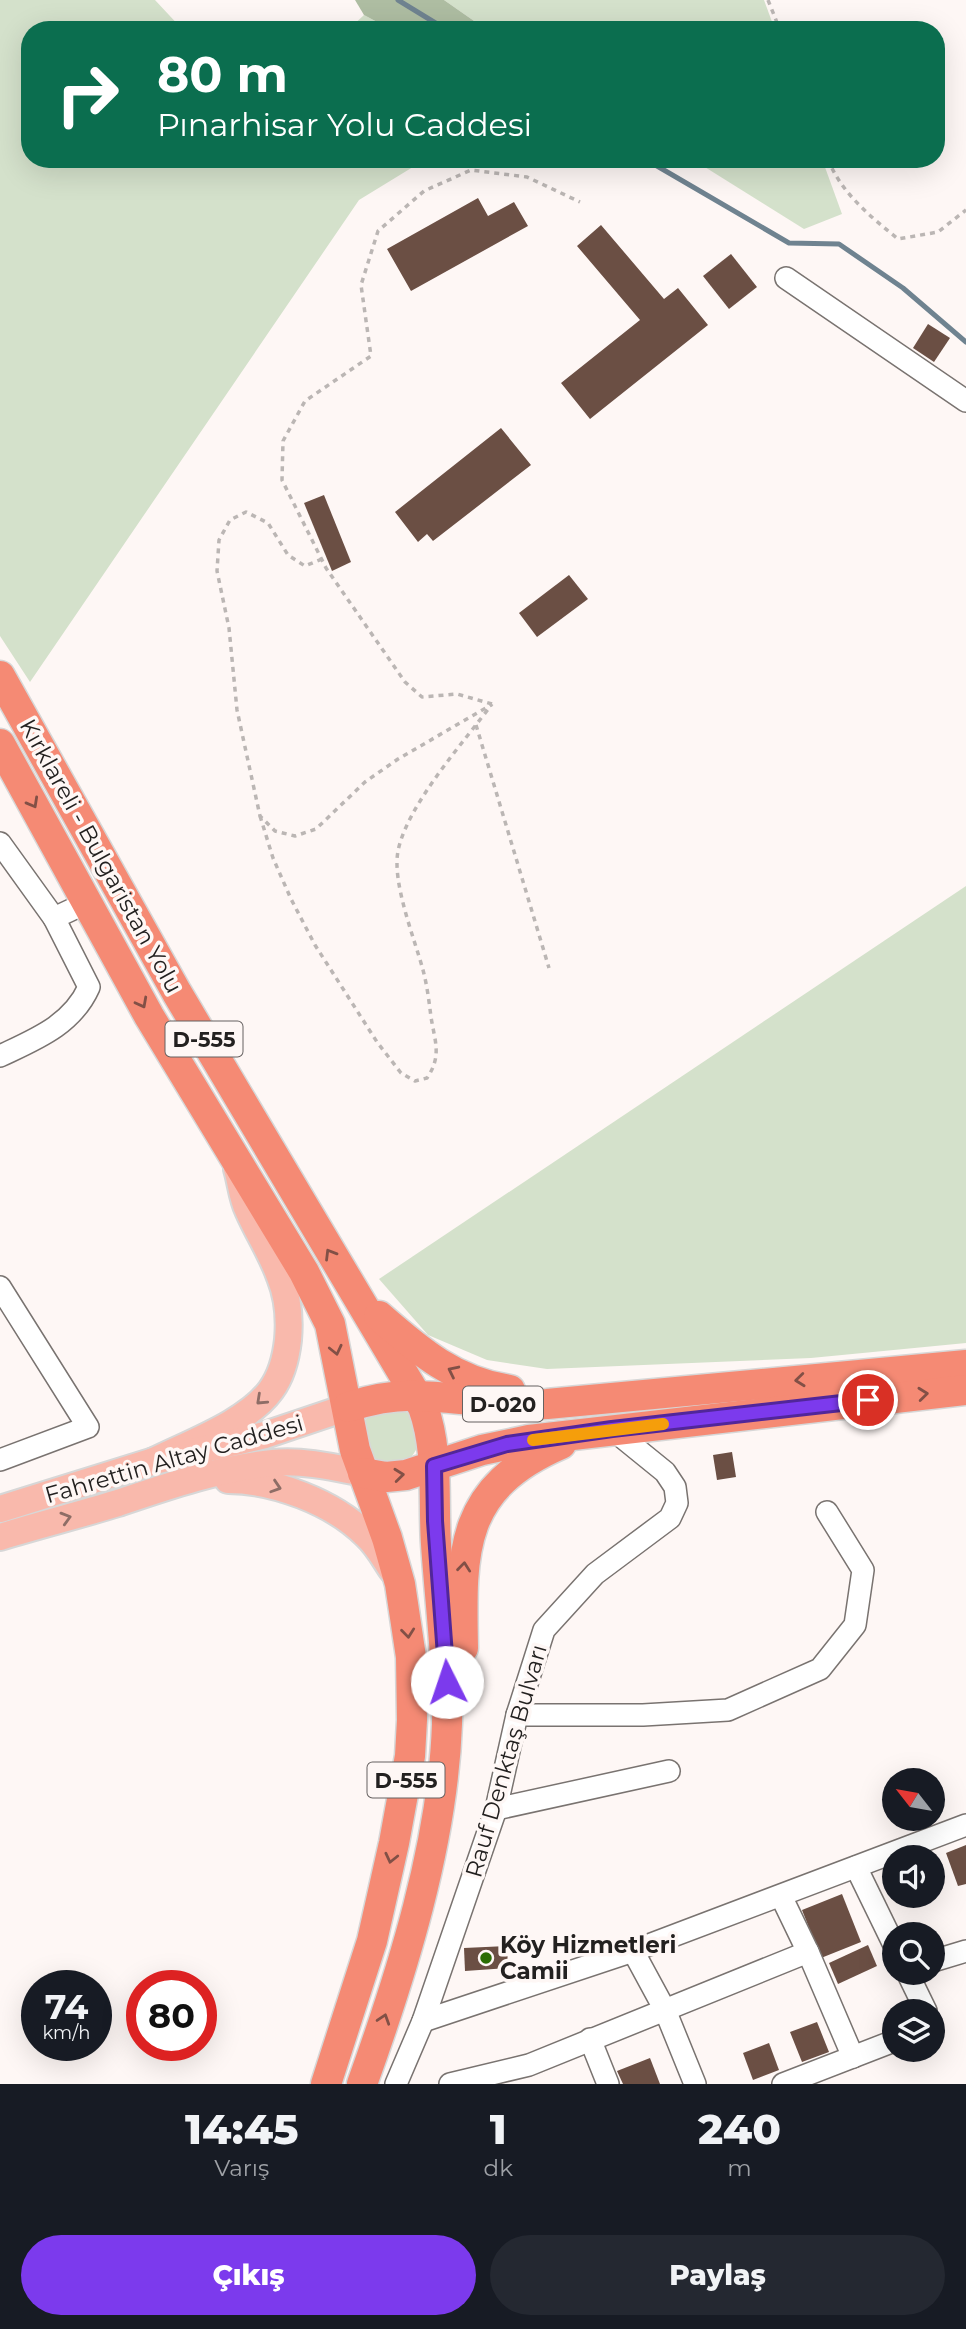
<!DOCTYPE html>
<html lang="tr">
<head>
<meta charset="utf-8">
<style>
  body { margin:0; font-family:Montserrat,sans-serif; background:#242831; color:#f1f3f6; height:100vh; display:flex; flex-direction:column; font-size:26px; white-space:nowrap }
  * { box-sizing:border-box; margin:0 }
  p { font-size:23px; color:#9ea1a6 }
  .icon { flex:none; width:38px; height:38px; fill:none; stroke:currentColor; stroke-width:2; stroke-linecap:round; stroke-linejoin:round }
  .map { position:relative; height:2084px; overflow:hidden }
  .sheet { display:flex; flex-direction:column; background:#171b24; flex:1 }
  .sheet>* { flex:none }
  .hud { position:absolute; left:21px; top:21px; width:924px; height:147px; border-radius:28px; box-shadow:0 7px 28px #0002; background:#0b6e4f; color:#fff; overflow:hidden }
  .needle { width:46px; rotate:301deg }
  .tools { position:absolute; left:882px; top:1768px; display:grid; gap:14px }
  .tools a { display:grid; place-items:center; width:63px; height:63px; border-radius:50%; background:#171b24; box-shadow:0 7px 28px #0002; font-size:35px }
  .speed { position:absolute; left:21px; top:1970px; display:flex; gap:14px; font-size:35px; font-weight:700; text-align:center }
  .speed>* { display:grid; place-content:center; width:91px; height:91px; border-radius:50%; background:#171b24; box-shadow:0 7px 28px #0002; line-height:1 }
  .speed small { font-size:18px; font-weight:400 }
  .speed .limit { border:10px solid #d22; background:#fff; color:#111 }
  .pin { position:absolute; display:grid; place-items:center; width:60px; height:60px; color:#fff; margin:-30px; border:4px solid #fff; border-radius:50%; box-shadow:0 2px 7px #0007 }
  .me { position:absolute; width:77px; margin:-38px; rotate:356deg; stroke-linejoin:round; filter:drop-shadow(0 0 5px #0008) }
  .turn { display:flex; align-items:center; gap:24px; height:147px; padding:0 21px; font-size:32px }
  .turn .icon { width:91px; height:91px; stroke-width:2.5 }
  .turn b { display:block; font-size:49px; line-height:60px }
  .eta { display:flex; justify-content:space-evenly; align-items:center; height:119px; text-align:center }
  .eta b { font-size:42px; font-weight:800; line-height:49px }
  .button { display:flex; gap:14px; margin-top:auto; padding:14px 21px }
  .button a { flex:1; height:80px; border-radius:42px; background:#7c3aed; color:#fff; font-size:28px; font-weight:800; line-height:80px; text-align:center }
  .button a+a { background:#242831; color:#f1f3f6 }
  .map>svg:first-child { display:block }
</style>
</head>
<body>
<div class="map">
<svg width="966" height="2084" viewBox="0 0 966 2084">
  <rect width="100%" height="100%" fill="#fef7f5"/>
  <!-- green -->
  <g fill="#d4e1cb">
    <polygon points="0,0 155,0 183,30 30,30 30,159 426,159 359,200 30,682 0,636"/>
    <polygon points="444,0 764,0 775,30 487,30"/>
    <polygon points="364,15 392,30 348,30"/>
    <polygon points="692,159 822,159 842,214 804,229"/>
    <polygon points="966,886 966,1343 811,1358 547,1369 487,1360 428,1335 379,1279"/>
    <path d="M400,1408C425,1421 426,1448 403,1464L375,1463L361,1431L364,1422L370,1414Z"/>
  </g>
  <!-- forest -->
  <polygon fill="#aebda2" points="355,0 444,0 487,30 392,30 364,15"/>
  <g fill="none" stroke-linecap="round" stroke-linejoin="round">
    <!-- stream -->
    <g stroke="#6f8390" stroke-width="5">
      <polyline points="398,0 447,30"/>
      <polyline points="645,159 789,243 839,244 903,288 966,342"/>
    </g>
  </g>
  <!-- building -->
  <g fill="#6b4f44">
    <polygon points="478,198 488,216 514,202 528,226 411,291 387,249"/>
    <polygon points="601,225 664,299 678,288 708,325 590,419 561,383 640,320 577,246"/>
    <polygon points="731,254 757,287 729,309 703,276"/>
    <polygon points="928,324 950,338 934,362 913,348"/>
    <polygon points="501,428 531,465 433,541 427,534 418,542 395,512"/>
    <polygon points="324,495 351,562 332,571 304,503"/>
    <polygon points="569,575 588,599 537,637 519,613"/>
    <polygon points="732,1452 736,1477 717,1480 713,1455"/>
    <polygon points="966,1845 966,1884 958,1886 946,1853"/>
    <polygon points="842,1894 861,1942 821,1958 802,1910"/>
    <polygon points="868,1945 877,1966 838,1984 829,1963"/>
    <polygon points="507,1946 508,1968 465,1971 464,1948"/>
    <polygon points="817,2022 829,2052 802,2062 790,2032"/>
    <polygon points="769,2043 779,2070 753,2080 743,2053"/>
    <polygon points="650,2058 660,2084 623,2084 617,2071"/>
  </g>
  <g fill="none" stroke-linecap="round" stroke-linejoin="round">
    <defs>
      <g id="minor">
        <polyline points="786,278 966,401"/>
        <polyline points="0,843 54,918"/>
        <path d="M0,1056C36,1039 72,1025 89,987L54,918L88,902"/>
        <polyline points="0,1287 88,1427 0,1460"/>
        <polyline points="517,1715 643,1715 728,1710 820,1669 855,1625 863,1570 827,1512"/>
        <polyline points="496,1809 669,1771"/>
        <polyline points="856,1867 894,1945"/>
        <polyline points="781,1896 808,1952 853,2057"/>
        <polyline points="633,1951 665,2010 695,2084"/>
        <polyline points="933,1961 966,1951"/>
        <polyline points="907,1972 926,2011"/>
        <polyline points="423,2021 633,1951 966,1825"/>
        <polyline points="590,2039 608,2084"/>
        <polyline points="396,2084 423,2021 496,1809 517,1715 544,1630 595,1574 670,1518 677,1503 675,1487 665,1472 612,1429"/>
        <polyline points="450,2084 529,2065 808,1952"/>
        <polyline points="783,2084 894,2041"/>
      </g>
      <g id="major">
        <path d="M154,1461C190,1443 248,1422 271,1390C282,1375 286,1358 288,1340C290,1318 288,1297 280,1277C272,1254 258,1233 248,1210C242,1198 241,1182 237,1169"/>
        <path d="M228,1480C274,1480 333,1502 366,1535C377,1545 384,1558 392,1570"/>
        <polyline points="0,1509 154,1461 265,1435 348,1407"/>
        <path d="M0,1537C39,1525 79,1515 118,1503C168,1486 220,1468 273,1463C303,1460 333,1467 363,1473"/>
      </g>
      <g id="highway">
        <path d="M0,676L177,993L423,1407C439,1451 433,1498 436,1544C440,1603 448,1664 447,1724C443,1843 402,1973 362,2084"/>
        <polyline points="0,744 149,1016 304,1272 330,1324 355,1450 387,1538 400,1584 411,1657 412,1720 410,1756 394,1843 372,1941 326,2084"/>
        <path d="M379,1316C419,1351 455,1382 510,1390"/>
        <path d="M348,1407C370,1400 394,1395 417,1396C461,1397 503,1406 547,1404L966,1365"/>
        <polyline points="363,1473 386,1477 406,1475 482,1450 529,1440 966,1390"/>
        <path d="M463,1648C461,1550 459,1488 561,1444"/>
      </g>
    </defs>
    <!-- minor casing -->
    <use href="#minor" stroke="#797370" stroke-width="24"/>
    <!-- major casing -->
    <use href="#major" stroke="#d7d7d7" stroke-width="30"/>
    <!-- highway casing -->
    <use href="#highway" stroke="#d7d7d7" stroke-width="33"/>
    <!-- path -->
    <g stroke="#bbb6b4" stroke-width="3.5" stroke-dasharray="5 5" stroke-linecap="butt">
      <polyline points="768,0 780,30"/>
      <path d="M828,159C841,193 870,216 898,239L938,232L966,210"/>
      <polyline points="322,559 305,566 288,555 268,523 246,512 230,520 219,540 217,571 229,628 237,710 250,770 260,816 275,831 295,836 316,829 365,782 398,759 491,705"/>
      <polyline points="492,704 457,694 422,697 405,682 326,568 282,480 283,441 305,401 371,356 361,285 378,231 424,191 471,170 527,177 580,202"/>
      <polyline points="476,725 549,968"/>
      <path d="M260,816L273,858L291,899L315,945L377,1042L401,1073L415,1081L427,1078C442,1056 435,1042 431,1017C429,1001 427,985 423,970C414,937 392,883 398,851C407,805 464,742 492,704"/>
    </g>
    <!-- minor -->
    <use href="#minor" stroke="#fff" stroke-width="21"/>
    <!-- major -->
    <use href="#major" stroke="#f9b9ac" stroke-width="26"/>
    <!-- highway -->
    <use href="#highway" stroke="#f58a74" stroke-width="30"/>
  </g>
  <!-- one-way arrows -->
  <defs><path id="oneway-chevron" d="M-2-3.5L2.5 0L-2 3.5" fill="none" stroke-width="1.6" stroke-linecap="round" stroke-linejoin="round" transform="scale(1.75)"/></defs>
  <g stroke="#825046">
    <use href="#oneway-chevron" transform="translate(33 803) rotate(61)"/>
    <use href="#oneway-chevron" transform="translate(142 1003) rotate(62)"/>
    <use href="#oneway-chevron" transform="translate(330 1254) rotate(-121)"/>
    <use href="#oneway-chevron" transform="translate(336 1350) rotate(77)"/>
    <use href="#oneway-chevron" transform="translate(453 1371) rotate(-154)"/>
    <use href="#oneway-chevron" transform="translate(800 1380) rotate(174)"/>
    <use href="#oneway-chevron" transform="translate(923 1394) rotate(-6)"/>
    <use href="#oneway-chevron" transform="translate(399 1475) rotate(-6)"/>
    <use href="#oneway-chevron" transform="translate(464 1567) rotate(-84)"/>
    <use href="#oneway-chevron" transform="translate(408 1633) rotate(84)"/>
    <use href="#oneway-chevron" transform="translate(391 1858) rotate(103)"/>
    <use href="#oneway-chevron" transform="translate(384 2019) rotate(-72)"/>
  </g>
  <g stroke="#8e6d66">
    <use href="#oneway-chevron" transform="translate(261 1400) rotate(137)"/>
    <use href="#oneway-chevron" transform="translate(276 1487) rotate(18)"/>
    <use href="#oneway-chevron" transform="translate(66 1518) rotate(-16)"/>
  </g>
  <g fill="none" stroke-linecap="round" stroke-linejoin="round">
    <defs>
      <polyline id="route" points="447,1682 435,1521 434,1466 507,1444 612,1429 868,1400"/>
    </defs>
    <!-- route casing -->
    <use href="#route" stroke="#51269a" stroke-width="18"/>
    <!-- route -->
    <use href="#route" stroke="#7c3aed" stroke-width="12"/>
    <!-- slow -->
    <polyline stroke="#f59e0b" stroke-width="12" points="533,1440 663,1424"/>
  </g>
  <!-- markers -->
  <circle fill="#2b6d04" stroke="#fef7f5" stroke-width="2.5" cx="486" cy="1958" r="7"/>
  <g text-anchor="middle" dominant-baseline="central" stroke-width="7" stroke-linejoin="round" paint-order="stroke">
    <!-- shield labels -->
    <g fill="#fef7f5" stroke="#656160" stroke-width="2">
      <rect x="165.5" y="1021.5" width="77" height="35" rx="5"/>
      <rect x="463" y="1386.5" width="80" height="35" rx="5"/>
      <rect x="367.5" y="1762.5" width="77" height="35" rx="5"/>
    </g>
    <g font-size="21" font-weight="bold" fill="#232120">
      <text x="204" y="1039">D-555</text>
      <text x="503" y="1404">D-020</text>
      <text x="406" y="1780">D-555</text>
    </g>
    <!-- street labels -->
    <g font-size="23" fill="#232120" stroke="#fef7f5">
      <text transform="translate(101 856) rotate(61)">Kırklareli - Bulgaristan Yolu</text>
      <text transform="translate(174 1459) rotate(-16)">Fahrettin Altay Caddesi</text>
      <text transform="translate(506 1761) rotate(-74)">Rauf Denktaş Bulvarı</text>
    </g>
    <!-- poi labels -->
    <g font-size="23" font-weight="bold" fill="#232120" stroke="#fef7f5" text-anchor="start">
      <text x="500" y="1945">Köy Hizmetleri<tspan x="500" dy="26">Camii</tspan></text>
    </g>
  </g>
</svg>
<div class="tools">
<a><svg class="needle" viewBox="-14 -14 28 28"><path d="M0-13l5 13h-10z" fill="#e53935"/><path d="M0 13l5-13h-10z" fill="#9ea1a6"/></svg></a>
<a><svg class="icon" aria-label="sound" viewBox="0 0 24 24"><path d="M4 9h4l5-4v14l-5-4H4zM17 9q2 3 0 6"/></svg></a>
<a><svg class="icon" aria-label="search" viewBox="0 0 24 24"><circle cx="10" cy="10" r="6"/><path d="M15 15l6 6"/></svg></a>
<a><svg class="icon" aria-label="layers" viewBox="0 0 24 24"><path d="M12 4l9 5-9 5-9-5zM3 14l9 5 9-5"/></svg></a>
</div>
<div class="speed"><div>74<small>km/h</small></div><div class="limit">80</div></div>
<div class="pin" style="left:868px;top:1400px;background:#d93025"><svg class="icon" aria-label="arrive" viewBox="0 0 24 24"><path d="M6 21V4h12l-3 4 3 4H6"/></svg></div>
<svg class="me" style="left:447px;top:1682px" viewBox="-20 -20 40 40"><circle r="19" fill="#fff"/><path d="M0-13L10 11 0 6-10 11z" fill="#7c3aed"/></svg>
<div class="hud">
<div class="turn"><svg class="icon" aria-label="right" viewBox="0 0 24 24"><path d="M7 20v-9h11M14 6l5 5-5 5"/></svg><div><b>80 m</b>Pınarhisar Yolu Caddesi</div></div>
</div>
</div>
<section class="sheet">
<div class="eta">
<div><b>14:45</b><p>Varış</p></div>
<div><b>1</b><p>dk</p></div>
<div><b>240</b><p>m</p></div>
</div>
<div class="button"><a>Çıkış</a><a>Paylaş</a></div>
</section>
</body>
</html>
